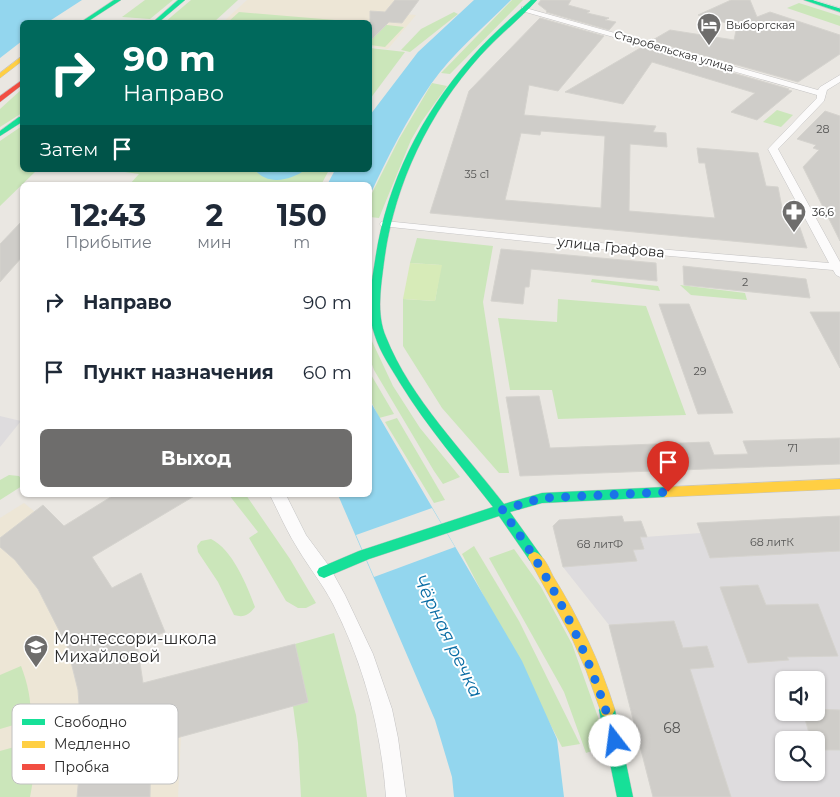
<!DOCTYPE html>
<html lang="ru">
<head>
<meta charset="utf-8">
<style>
  body { margin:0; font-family:Montserrat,sans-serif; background:#f2f2f3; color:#1f2937; height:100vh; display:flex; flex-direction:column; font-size:19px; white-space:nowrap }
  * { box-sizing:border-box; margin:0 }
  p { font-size:16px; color:#747a83 }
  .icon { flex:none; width:28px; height:28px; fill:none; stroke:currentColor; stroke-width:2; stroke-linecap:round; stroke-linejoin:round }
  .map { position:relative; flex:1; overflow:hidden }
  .details { position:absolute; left:20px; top:182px; width:352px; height:315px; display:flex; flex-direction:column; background:#fff; border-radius:8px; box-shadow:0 1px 4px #0004 }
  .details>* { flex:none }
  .banner { position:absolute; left:20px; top:20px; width:352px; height:152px; border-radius:8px; box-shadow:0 1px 4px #0004; background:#00695c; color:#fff; overflow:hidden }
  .fabs { position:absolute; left:775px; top:671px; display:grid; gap:10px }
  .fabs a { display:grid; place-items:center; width:50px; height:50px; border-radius:8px; background:#fff; box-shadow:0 1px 4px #0004; font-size:25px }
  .pin { position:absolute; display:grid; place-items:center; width:42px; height:42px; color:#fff; margin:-51px -21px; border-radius:50% 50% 50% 0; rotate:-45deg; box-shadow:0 0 5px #0007 }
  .pin .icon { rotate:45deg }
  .me { position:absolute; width:55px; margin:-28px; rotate:345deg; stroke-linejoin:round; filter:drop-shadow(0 0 4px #0008) }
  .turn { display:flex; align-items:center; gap:18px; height:105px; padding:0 20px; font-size:22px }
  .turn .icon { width:65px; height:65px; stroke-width:2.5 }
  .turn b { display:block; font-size:35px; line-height:42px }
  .then { display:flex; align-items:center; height:48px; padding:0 20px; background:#0003; gap:10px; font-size:19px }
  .eta { display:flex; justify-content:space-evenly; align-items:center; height:85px; text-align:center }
  .eta b { font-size:30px; font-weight:700; line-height:35px }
  .cta { display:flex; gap:10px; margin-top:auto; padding:10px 20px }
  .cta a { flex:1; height:58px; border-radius:8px; background:#6e6d6c; color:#fff; font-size:20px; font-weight:700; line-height:58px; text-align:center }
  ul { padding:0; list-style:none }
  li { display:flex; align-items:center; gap:15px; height:70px; padding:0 20px }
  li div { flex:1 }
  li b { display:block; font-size:19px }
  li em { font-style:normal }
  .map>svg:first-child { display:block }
</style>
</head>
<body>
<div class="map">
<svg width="840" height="797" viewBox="0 0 840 797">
  <rect width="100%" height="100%" fill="#eae7e2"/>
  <!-- industrial -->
  <g fill="#dedcde" fill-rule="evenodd">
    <polygon points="0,416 21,421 0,447"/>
    <path d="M622,516L630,538L701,533L697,523L840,516V797H653L609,625L563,567L553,527L559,520ZM784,680H816V712H784ZM784,740H816V772H784Z"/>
  </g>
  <!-- education -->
  <g fill="#ede6d6">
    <polygon points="247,0 419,0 403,14 416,15 388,49 370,47 370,22 223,22"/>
    <polygon points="24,503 35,512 0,538 0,518"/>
    <polygon points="0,547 15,560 38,589 67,646 78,690 82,745 77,797 0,797"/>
    <polygon points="181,736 178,797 150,797 151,745"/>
  </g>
  <!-- green -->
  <g fill="#cbe6ba">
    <polygon points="145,0 173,0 150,19 122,17"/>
    <polygon points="191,0 238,0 214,22 165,22"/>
    <polygon points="512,0 523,0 450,74 441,73"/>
    <polygon points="799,3 840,16 840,26 787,8"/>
    <polygon points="239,12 359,22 228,22"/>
    <polygon points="454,12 458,14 410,52 401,50 421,29"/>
    <polygon points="370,23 404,27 385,47 370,45"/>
    <polygon points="370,48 405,52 370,99"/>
    <polygon points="432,83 447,86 422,121 411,140 379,218 370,217 370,197 399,139"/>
    <polygon points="22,89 22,113 0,127 0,109"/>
    <polygon points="777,110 793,115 781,127 763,122"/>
    <polygon points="22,126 22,170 37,170 0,206 0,141"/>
    <polygon points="111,170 329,170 321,185 129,185 139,174"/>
    <polygon points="417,238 493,246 483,302 509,473 499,473 442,408 403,346 403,299 435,301 441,265 410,263"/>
    <polygon points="592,279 658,286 660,291 591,282"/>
    <polygon points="680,285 745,293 747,300 691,295"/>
    <polygon points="558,299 646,306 686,415 558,419 552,390 510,390 498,318 557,322"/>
    <polygon points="370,337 393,386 420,428 460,477 443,484 434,471 374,370 370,359"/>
    <polygon points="370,373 394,414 379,418 370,399"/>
    <polygon points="397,418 445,500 434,503 385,422"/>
    <polygon points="9,475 19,476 22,480 22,486 0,500 0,480"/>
    <polygon points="229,495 246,495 290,559 316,603 306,608 298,608 286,601 249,538 258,532"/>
    <path d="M211,539C232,549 247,585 255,607C249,615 244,618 234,615L218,582L198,552L197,546L201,541Z"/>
    <polygon points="474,546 519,621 580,744 562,747 462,554"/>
    <polygon points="514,549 541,587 572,644 608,745 586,753 564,692 489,558"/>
    <polygon points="334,633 356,715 367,797 301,797 298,743 293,706 308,702 295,644"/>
    <path d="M21,666C28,684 31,700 31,720L0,729V675Z"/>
    <path d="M32,742C35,761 34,778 30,797H0V751Z"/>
  </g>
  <!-- pitch -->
  <polygon fill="#d7ebb8" points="410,263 442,265 435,301 403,299"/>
  <!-- water -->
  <g fill="#93d6ee">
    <polygon points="0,0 82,0 48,22 22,22 22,41 0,58"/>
    <path d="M474,0H511C484,27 453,53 431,84C407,119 388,156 370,195V185H327L335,170H370V115L418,52Z"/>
    <path d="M255,170H305C291,180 268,186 255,170Z"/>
    <polygon points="370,401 522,661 557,739 564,797 454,797 452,777 435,720 338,495 370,495"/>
  </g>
  <!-- pier -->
  <polygon fill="#eae7e2" points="432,508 455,547 374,577 356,535"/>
  <!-- building -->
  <g fill="#cfcdc9" stroke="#d5d3ce" fill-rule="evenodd">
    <polygon points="395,0 419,0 402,23 389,22 370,41 370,11 385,12"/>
    <polygon points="541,0 571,0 568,5 590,11 587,13 609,18 605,20 616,22 609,30 546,12 547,11 538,4"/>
    <polygon points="731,0 750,0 757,17 770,12 840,35 840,54 798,82 651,41 670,30 734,40 737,26 698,15"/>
    <path d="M540,18L604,36L558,91L529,85L524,115L656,126L653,132L666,133L667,147L630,144L629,211L715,218L705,163H699L697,148L758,153L766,186L778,187L785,223L799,225L807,248L430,213L469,91ZM541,131L605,136L601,208L505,200L521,133L540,135Z"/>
    <polygon points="642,47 789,89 788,90 792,91 757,120 731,112 755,93 652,62 623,104 565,92"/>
    <polygon points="825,111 840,116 840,241 803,167 819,150 813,148 816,145 797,139"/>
    <polygon points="22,221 22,257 0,282 0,244"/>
    <polygon points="501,249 656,263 657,281 531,269 529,287 525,287 523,304 491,301"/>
    <polygon points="683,266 806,279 810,298 684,285"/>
    <polygon points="659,304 689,304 733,413 698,414"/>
    <polygon points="810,312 840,312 840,368"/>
    <polygon points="539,396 550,448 709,442 714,455 748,454 743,441 840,438 840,464 520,476 506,397"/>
    <polygon points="114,495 196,495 92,557 112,588 141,573 165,632 137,643 143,683 295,644 308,702 151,745 150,797 77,797 82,745 78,690 67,646 38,589 15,560 0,547 0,538 43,505 64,526"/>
    <polygon points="622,516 624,522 641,521 647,537 640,537 644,549 633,550 637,561 563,567 553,526 559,520"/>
    <polygon points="840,516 840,551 710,558 697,523"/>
    <polygon points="758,585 766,605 818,604 838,656 787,657 789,660 748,663 720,587"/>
    <polygon points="674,621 683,648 707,646 714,667 690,669 731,797 653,797 609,625"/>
    <polygon points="816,709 840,710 840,750 816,750 816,740 811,740 803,712 816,712"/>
  </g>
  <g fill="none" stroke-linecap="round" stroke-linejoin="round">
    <defs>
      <g id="street">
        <polygon points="522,7 818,90 820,87 840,75 840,82 827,90 824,101 778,149 840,262 840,277 836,275 833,270 670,256 381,226 380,224 381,222 385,221 670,250 829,263 768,149 817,98 817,95 522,11"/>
        <path d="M270,495H286L306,535L329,566L345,595L373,654L392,709L398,738L406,797H386C381,729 364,665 333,604C322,583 310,569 298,549C287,532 279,513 270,495Z"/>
      </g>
      <g id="fast">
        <polygon points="114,0 121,0 87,22 81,22"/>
        <polygon points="178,0 185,0 159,22 153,22"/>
        <path d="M531,0H537C519,20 498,36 480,56C428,114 394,185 384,262C381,286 376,314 386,337C410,398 465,453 504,504L542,493L665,487L669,489L671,492L669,495L665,497L542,503L510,512L542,557L540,561L535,562L530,561L499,516L369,559L324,578L319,576L317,572L319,568L359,551L493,507C461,466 427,427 400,383C391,368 380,352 375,336C366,312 371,285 375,261C386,185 420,116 471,58C489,37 510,19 531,0Z"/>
        <polygon points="804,0 813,0 840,8 840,12"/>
        <polygon points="19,117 22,117 22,122 0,136 0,131"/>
        <polygon points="607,703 612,705 615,710 633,797 617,797 599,710 602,705"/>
      </g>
      <g id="slow">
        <polygon points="22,56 22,61 0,78 0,73"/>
        <polygon points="840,479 840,489 665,497 661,495 659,492 661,489 665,487"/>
        <path d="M535,552C544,555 549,568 553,576C579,618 600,662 615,710L612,715L607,717L602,715L586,670L570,634L528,557L530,553Z"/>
      </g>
      <polygon id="jam" points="22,80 22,85 0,102 0,96"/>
    </defs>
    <!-- street casing -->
    <use href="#street" stroke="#c4c3c3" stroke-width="1"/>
    <!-- fast casing -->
    <use href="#fast" stroke="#c4c3c3" stroke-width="1"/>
    <!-- slow casing -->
    <use href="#slow" stroke="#c4c3c3" stroke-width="1"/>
    <!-- jam casing -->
    <use href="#jam" stroke="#c4c3c3" stroke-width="1"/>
    <!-- street -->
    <use href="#street" fill="#fcfbfb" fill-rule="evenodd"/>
    <!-- fast -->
    <use href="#fast" fill="#16e098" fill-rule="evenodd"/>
    <!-- slow -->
    <use href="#slow" fill="#ffcf43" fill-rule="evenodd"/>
    <!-- jam -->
    <use href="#jam" fill="#f24e42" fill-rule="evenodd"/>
    <!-- tram -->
    <polyline stroke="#dededf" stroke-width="1" points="814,0 840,8"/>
  </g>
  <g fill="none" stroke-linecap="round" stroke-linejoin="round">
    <!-- route -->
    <path stroke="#1a73e8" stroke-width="9" stroke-dasharray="0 16.2" d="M615,741C592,657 554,581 502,510L542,498L668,492"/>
  </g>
  <!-- icons -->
  <defs>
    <symbol id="hotel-pin" viewBox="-11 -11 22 30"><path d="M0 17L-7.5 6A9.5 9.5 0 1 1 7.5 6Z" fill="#6e6d6c" stroke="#fff"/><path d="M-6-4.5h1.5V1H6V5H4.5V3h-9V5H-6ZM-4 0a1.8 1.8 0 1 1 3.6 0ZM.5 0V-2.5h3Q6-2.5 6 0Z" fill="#fff"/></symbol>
    <symbol id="pharmacy-pin" viewBox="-11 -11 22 30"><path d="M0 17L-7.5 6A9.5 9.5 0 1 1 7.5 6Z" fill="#6e6d6c" stroke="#fff"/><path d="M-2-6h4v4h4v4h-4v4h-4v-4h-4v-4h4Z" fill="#fff"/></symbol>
    <symbol id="school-pin" viewBox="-11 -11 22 30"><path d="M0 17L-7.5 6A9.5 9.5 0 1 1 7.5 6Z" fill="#6e6d6c" stroke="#fff"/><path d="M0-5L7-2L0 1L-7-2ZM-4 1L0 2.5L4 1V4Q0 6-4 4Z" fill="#fff"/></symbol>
  </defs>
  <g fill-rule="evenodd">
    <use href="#hotel-pin" x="695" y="11" width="28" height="38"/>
    <use href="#pharmacy-pin" x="780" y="198" width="28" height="38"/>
    <use href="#school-pin" x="22" y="633" width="28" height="38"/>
  </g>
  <g text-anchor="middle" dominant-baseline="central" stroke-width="4" stroke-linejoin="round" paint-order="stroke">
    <!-- far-poi labels -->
    <g font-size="11" fill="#2c2c2c" stroke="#fff" text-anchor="start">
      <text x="726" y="25">Выборгская</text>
      <text x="812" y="212">36,6</text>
    </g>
    <!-- far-street labels -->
    <g font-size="11" fill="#2c2c2c" stroke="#fff">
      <text transform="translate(674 51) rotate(16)">Старобельская улица</text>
    </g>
    <!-- number labels -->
    <g font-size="11" fill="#565655">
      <text x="823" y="129">28</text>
      <text x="477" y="174">35 с1</text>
      <text x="745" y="282">2</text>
      <text x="700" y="371">29</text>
      <text x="793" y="448">71</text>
      <text x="772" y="542">68 литК</text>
      <text x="600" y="544">68 литФ</text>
    </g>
    <!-- street labels -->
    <g font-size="14" fill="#2c2c2c" stroke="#fff">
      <text transform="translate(611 247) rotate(6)">улица Графова</text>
    </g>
    <!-- near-number labels -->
    <g font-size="14" fill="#565655">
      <text x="672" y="728">68</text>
    </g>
    <!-- near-poi labels -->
    <g font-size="16" fill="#2c2c2c" stroke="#fff" text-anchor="start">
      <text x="54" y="638">Монтессори-школа<tspan x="54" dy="18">Михайловой</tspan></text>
    </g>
    <!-- near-water labels -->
    <g font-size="18" font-style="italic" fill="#096ca4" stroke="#fff">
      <text transform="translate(448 636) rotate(64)">Чёрная речка</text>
    </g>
  </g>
  <!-- legend -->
  <rect x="12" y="704" width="166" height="80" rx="8" fill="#fff" stroke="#c0c0c0" stroke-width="1"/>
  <rect x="22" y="719" width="23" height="6" fill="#16e098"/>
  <rect x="22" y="741" width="23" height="7" fill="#ffcf43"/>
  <rect x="22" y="764" width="23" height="6" fill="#f24e42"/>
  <g font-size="14" fill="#2c2c2c">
    <text x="54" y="727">Свободно</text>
    <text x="54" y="749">Медленно</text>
    <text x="54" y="772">Пробка</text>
  </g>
</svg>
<div class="fabs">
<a><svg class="icon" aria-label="sound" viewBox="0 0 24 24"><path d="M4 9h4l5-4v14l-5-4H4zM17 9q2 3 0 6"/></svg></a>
<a><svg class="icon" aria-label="search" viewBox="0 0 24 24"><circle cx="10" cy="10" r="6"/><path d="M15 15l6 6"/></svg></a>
</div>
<div class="pin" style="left:668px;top:492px;background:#d93025"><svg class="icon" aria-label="arrive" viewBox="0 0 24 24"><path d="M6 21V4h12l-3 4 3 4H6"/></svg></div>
<svg class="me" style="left:615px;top:741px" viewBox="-20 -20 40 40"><circle r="19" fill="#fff"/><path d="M0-13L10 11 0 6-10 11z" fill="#1a73e8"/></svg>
<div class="banner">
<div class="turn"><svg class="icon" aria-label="right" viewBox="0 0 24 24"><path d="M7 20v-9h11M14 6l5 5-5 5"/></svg><div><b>90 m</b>Направо</div></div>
<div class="then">Затем<svg class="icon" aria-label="arrive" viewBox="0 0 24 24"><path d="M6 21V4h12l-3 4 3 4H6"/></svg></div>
</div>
<section class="details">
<div class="eta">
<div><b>12:43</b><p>Прибытие</p></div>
<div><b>2</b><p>мин</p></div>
<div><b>150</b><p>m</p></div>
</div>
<ul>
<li><svg class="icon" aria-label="right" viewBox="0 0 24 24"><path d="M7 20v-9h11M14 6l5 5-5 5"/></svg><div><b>Направо</b></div><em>90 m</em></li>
<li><svg class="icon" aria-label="arrive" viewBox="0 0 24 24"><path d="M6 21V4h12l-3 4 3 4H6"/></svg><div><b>Пункт назначения</b></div><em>60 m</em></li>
</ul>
<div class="cta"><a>Выход</a></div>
</section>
</div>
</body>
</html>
